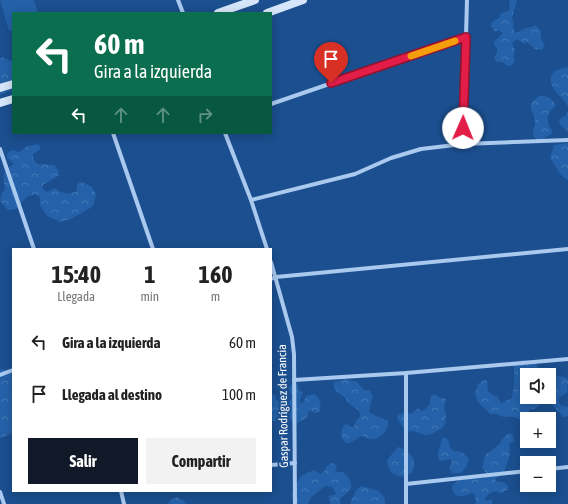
<!DOCTYPE html>
<html lang="es">
<head>
<meta charset="utf-8">
<style>
  body { margin:0; font-family:"Asap Condensed",sans-serif; background:#f2f2f2; color:#222; height:100vh; display:flex; flex-direction:column; font-size:15px; white-space:nowrap }
  * { box-sizing:border-box; margin:0 }
  p { font-size:13px; color:#767676 }
  .icon { flex:none; width:22px; height:22px; fill:none; stroke:currentColor; stroke-width:2; stroke-linecap:round; stroke-linejoin:round }
  .map { position:relative; flex:1; overflow:hidden }
  .side { position:absolute; left:12px; top:248px; width:260px; height:244px; display:flex; flex-direction:column; background:#fff; border-radius:0px; box-shadow:0 2px 10px #0003 }
  .side>* { flex:none }
  .top-card { position:absolute; left:12px; top:12px; width:260px; height:122px; border-radius:0px; box-shadow:0 2px 10px #0003; background:#0b6e4f; color:#fff; overflow:hidden }
  .controls { position:absolute; left:520px; top:368px; display:grid; gap:8px }
  .controls a { display:grid; place-items:center; width:36px; height:36px; border-radius:0px; background:#fff; box-shadow:0 2px 10px #0003; font-size:20px }
  .pin { position:absolute; display:grid; place-items:center; width:34px; height:34px; color:#fff; margin:-41px -17px; border-radius:50% 50% 50% 0; rotate:-45deg; box-shadow:0 0 4px #0007 }
  .pin .icon { rotate:45deg }
  .me { position:absolute; width:44px; margin:-22px; rotate:1deg; stroke-linejoin:round; filter:drop-shadow(0 0 3px #0008) }
  .turn { display:flex; align-items:center; gap:14px; height:84px; padding:0 16px; font-size:18px }
  .turn .icon { width:52px; height:52px; stroke-width:2.5 }
  .turn b { display:block; font-size:28px; line-height:34px }
  .lanes { display:flex; align-items:center; height:38px; padding:0 16px; background:#0003; justify-content:center; gap:20px; direction:ltr }
  .lanes .off { opacity:.35 }
  .eta { display:flex; justify-content:space-evenly; align-items:center; height:68px; text-align:center }
  .eta b { font-size:24px; font-weight:700; line-height:28px }
  .primary-button { display:flex; gap:8px; margin-top:auto; padding:8px 16px }
  .primary-button a { flex:1; height:46px; border-radius:0px; background:#111827; color:#fff; font-size:16px; font-weight:700; line-height:46px; text-align:center }
  .primary-button a+a { background:#f2f2f2; color:#222 }
  ul { padding:0; list-style:none }
  li { display:flex; align-items:center; gap:12px; height:52px; padding:0 16px }
  li div { flex:1 }
  li b { display:block; font-size:15px }
  li em { font-style:normal }
  .map>svg:first-child { display:block }
</style>
</head>
<body>
<div class="map">
<svg width="568" height="504" viewBox="0 0 568 504">
  <defs>
    <pattern id="forest-crowns" width="20" height="18" patternUnits="userSpaceOnUse"><rect width="20" height="18" fill="#2461a8"/><path d="M2 6a3 3 0 1 1 6 0M12 15a3 3 0 1 1 6 0" fill="none" stroke="#4579b5"/></pattern>
  </defs>
  <rect width="100%" height="100%" fill="#1b4f8f"/>
  <!-- green -->
  <polygon fill="#2461a8" points="0,0 34,0 38,13 13,13 13,30 9,31"/>
  <!-- forest -->
  <g fill="url(#forest-crowns)">
    <path d="M509,0H517L513,14L512,18L514,23L513,27L515,33C520,32 522,29 526,28C530,27 532,28 535,25L541,31V40L545,45L542,50L535,49L527,42L525,44L517,39L512,43L515,50L514,58L515,61L512,65L508,66L502,62H497L494,58L498,50L493,43L503,33L498,30L495,32L491,26L492,22L500,17V14L510,10Z"/>
    <polygon points="2,57 13,62 13,89 0,95 0,58"/>
    <path d="M568,67V107C565,100 560,97 556,92C545,77 552,69 568,67Z"/>
    <path d="M539,96C547,95 552,99 556,105C555,107 553,108 551,110C545,117 548,125 553,132L550,135L541,140C527,137 535,130 535,122C535,110 523,107 539,96Z"/>
    <polygon points="568,112 568,131 560,125 559,120 566,115"/>
    <path d="M568,143V180C560,177 555,165 550,158L554,145Z"/>
    <path d="M38,144L41,147L39,150L33,154V158L37,164L54,165L59,171L58,176L43,185L42,188L47,192L55,188C62,194 68,195 77,191V184L81,182L92,187L96,194L94,204L92,207L71,219L60,222L47,216L40,205V199L38,195C26,193 23,202 16,209L8,210L0,201L2,193L5,189C3,176 1,171 14,164L7,158C7,153 8,151 14,150C22,155 21,149 28,146C31,145 35,145 38,144Z"/>
    <path d="M522,360L534,361L538,367L536,375H527V397L526,399L528,402L532,403L536,401L539,402L540,405L536,408L528,411L531,419H527V426C523,422 518,418 513,417C507,415 503,419 497,414H490L478,402L475,394L478,384L484,380L487,381L488,391L493,395L497,396L501,403L512,398L514,383V363Z"/>
    <polygon points="0,369 8,370 9,373 13,373 13,433 0,438"/>
    <polygon points="555,376 564,377 568,379 567,392 559,398 559,403 562,406 568,407 568,416 563,417 551,403 545,398 545,397 549,397 549,380"/>
    <path d="M346,379L357,382L364,390H370L373,397L371,402L369,412L376,416L388,421C390,429 379,441 370,439C367,439 365,436 361,436L350,443H346C340,437 339,429 346,424L353,428L357,419L361,416C358,407 353,408 348,402C346,401 346,398 344,397C339,392 332,391 334,382Z"/>
    <path d="M292,383L297,384L300,391L303,392L300,400L301,404L304,401L306,396L314,394C321,398 321,405 320,412L314,413L310,410L308,413V416C304,420 300,423 294,423L290,419V408L288,403L292,398L289,389Z"/>
    <polygon points="271,393 276,396 276,400 279,402 285,411 284,414 276,421 271,421"/>
    <polygon points="434,394 441,398 444,398 446,400 444,408 446,416 445,424 442,428 432,434 426,435 413,431 406,432 397,418 398,415 406,412 411,414 418,408 423,411 429,405 431,396"/>
    <path d="M509,433L512,434L514,441L509,444L510,455L505,469L502,474L495,479L497,482H504L508,486L507,490L501,493L494,491L489,494L484,499L486,501L492,499V504H476L475,496L473,493C463,496 454,501 452,486C459,477 473,479 484,478L487,476V474L482,468L485,455L499,445L503,438Z"/>
    <path d="M443,437C449,439 449,442 450,447L453,451L462,452L469,459L467,466L461,473H452L449,468L451,464V459L440,461C435,455 441,444 443,437Z"/>
    <path d="M398,447C405,449 414,455 414,463C415,466 413,470 412,473L402,477C392,475 387,470 387,460Z"/>
    <path d="M332,463L335,464L337,467L335,471C337,472 339,472 341,472C349,474 352,482 351,489L341,498L340,503L342,504H330L329,496L336,494L332,487L325,486L311,497L308,504H294L291,495L301,476L314,470L320,474L323,473L327,466Z"/>
    <polygon points="361,486 379,491 385,498 385,504 350,504 356,490"/>
    <polygon points="177,497 184,501 186,504 168,504 171,500"/>
  </g>
  <g fill="none" stroke-linecap="round" stroke-linejoin="round">
    <!-- minor -->
    <g stroke="#a9c9ee" stroke-width="4">
      <polyline points="178,0 183,13"/>
      <polyline points="271,104 466,37"/>
      <polyline points="113,133 153,249"/>
      <polyline points="225,133 251,200 267,249"/>
      <polyline points="463,144 467,0"/>
      <polyline points="0,149 34,249"/>
      <polyline points="251,200 355,174 391,158 421,149 463,144 568,140"/>
      <polyline points="271,262 292,337 294,354 295,504"/>
      <polyline points="271,279 276,277 568,249"/>
      <polyline points="406,373 406,504"/>
      <polyline points="0,375 13,370"/>
      <polyline points="294,380 406,373 568,359"/>
      <polyline points="271,465 295,463"/>
      <polyline points="549,469 568,467"/>
      <polyline points="406,484 527,471"/>
      <polyline points="121,491 124,504"/>
      <polyline points="0,492 4,504"/>
    </g>
    <!-- secondary -->
    <g stroke="#d6e6fa" stroke-width="8">
      <polyline points="218,13 255,0"/>
      <polyline points="267,13 303,0"/>
      <polyline points="0,88 13,84"/>
      <polyline points="0,103 13,99"/>
    </g>
  </g>
  <g fill="none" stroke-linecap="round" stroke-linejoin="round">
    <defs>
      <polyline id="route" points="331,83 466,37 463,128"/>
    </defs>
    <!-- route casing -->
    <use href="#route" stroke="#92132f" stroke-width="10"/>
    <!-- route -->
    <use href="#route" stroke="#e11d48" stroke-width="7"/>
    <!-- slow -->
    <polyline stroke="#f59e0b" stroke-width="7" points="411,56 455,41"/>
  </g>
  <g text-anchor="middle" dominant-baseline="central" stroke-width="4" stroke-linejoin="round" paint-order="stroke">
    <!-- street labels -->
    <g font-size="12" fill="#fff" stroke="#1b4f8f">
      <text transform="translate(283 406) rotate(-91)">Gaspar Rodríguez de Francia</text>
    </g>
  </g>
</svg>
<div class="controls">
<a><svg class="icon" aria-label="sound" viewBox="0 0 24 24"><path d="M4 9h4l5-4v14l-5-4H4zM17 9q2 3 0 6"/></svg></a>
<a>+</a>
<a>−</a>
</div>
<div class="pin" style="left:331px;top:83px;background:#d93025"><svg class="icon" aria-label="arrive" viewBox="0 0 24 24"><path d="M6 21V4h12l-3 4 3 4H6"/></svg></div>
<svg class="me" style="left:463px;top:128px" viewBox="-20 -20 40 40"><circle r="19" fill="#fff"/><path d="M0-13L10 11 0 6-10 11z" fill="#e11d48"/></svg>
<div class="top-card">
<div class="turn"><svg class="icon" aria-label="left" viewBox="0 0 24 24"><path d="M17 20v-9H6M10 6l-5 5 5 5"/></svg><div><b>60 m</b>Gira a la izquierda</div></div>
<div class="lanes"><svg class="icon" aria-label="left" viewBox="0 0 24 24"><path d="M17 20v-9H6M10 6l-5 5 5 5"/></svg><svg class="icon off" aria-label="ahead" viewBox="0 0 24 24"><path d="M12 20V5M6 11l6-6 6 6"/></svg><svg class="icon off" aria-label="ahead" viewBox="0 0 24 24"><path d="M12 20V5M6 11l6-6 6 6"/></svg><svg class="icon off" aria-label="right" viewBox="0 0 24 24"><path d="M7 20v-9h11M14 6l5 5-5 5"/></svg></div>
</div>
<section class="side">
<div class="eta">
<div><b>15:40</b><p>Llegada</p></div>
<div><b>1</b><p>min</p></div>
<div><b>160</b><p>m</p></div>
</div>
<ul>
<li><svg class="icon" aria-label="left" viewBox="0 0 24 24"><path d="M17 20v-9H6M10 6l-5 5 5 5"/></svg><div><b>Gira a la izquierda</b></div><em>60 m</em></li>
<li><svg class="icon" aria-label="arrive" viewBox="0 0 24 24"><path d="M6 21V4h12l-3 4 3 4H6"/></svg><div><b>Llegada al destino</b></div><em>100 m</em></li>
</ul>
<div class="primary-button"><a>Salir</a><a>Compartir</a></div>
</section>
</div>
</body>
</html>
